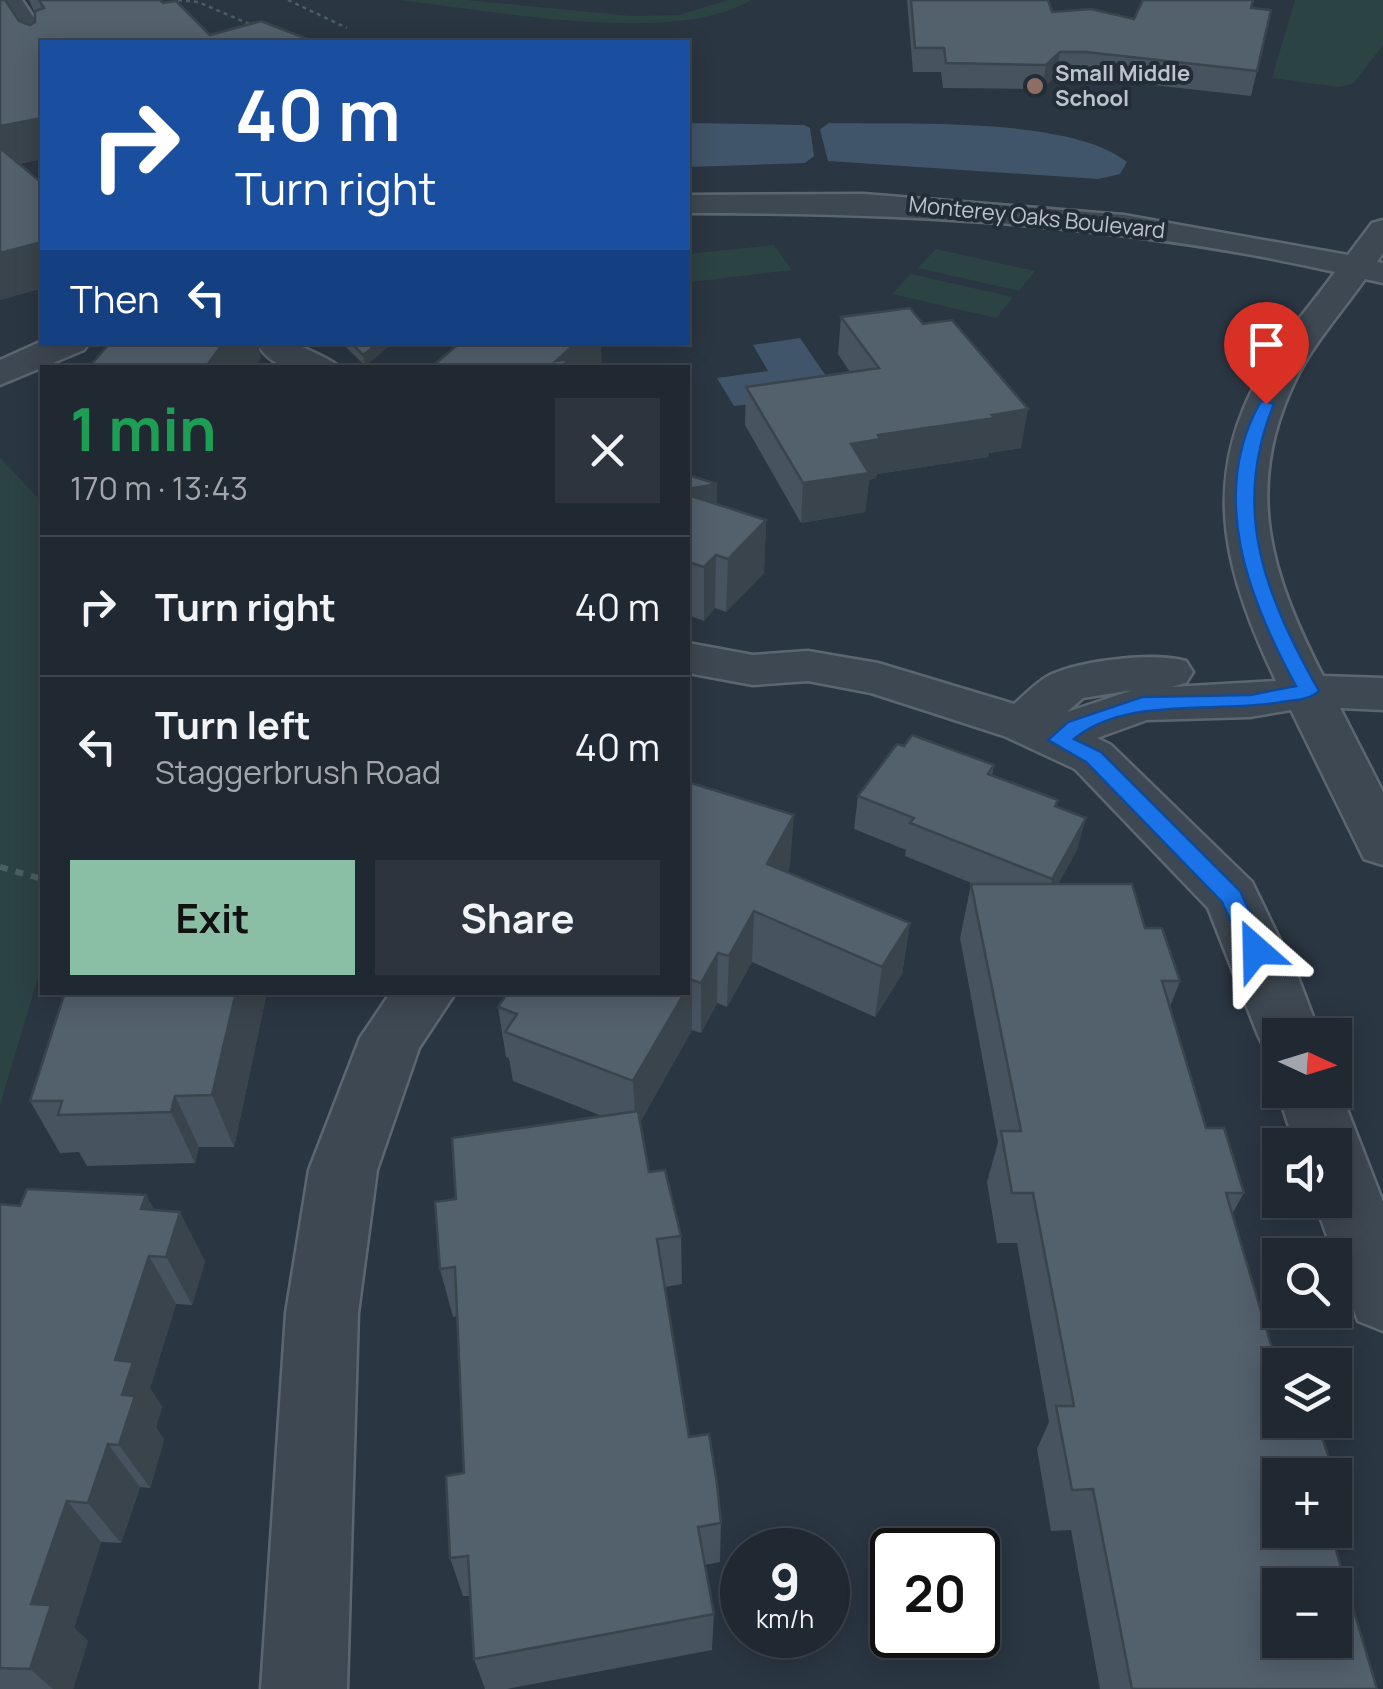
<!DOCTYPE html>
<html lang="en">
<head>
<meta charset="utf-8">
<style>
  body { margin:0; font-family:Manrope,sans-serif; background:#2d343e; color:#f1f3f6; height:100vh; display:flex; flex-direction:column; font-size:38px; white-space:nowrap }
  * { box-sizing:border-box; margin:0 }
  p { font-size:32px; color:#a2a6ac }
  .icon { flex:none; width:55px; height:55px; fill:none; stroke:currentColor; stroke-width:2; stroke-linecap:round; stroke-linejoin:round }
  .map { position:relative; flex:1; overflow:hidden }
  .panel { position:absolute; left:40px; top:365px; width:650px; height:630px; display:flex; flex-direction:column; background:#202832; border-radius:0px; box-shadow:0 5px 25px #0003,0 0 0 2px #3d444d }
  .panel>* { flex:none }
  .banner { position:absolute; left:40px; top:40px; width:650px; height:305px; border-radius:0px; box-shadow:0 5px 25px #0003,0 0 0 2px #3d444d; background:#1a4fa0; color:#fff; overflow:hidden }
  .needle { width:65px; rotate:94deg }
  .buttons { position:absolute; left:1262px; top:1018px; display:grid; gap:20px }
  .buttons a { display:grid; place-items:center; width:90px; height:90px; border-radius:0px; background:#202832; box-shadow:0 5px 25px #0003,0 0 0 2px #3d444d; font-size:50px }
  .speed { position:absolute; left:720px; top:1528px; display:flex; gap:20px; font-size:50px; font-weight:700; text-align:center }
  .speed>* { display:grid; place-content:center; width:130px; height:130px; border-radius:50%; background:#202832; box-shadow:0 5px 25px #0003,0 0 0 2px #3d444d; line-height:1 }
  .speed small { font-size:25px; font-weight:400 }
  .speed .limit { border:5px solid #111; border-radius:15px; background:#fff; color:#111 }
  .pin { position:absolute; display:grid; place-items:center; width:85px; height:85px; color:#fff; margin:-102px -42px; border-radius:50% 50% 50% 0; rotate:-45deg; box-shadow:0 0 10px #0007 }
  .pin .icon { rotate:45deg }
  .me { position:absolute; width:110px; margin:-55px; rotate:335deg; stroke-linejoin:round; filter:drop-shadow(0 0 8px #0008) }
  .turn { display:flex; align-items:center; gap:35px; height:210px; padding:0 30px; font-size:45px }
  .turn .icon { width:130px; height:130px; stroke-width:2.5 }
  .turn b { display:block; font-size:70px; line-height:85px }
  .then { display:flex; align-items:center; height:95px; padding:0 30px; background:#0003; gap:20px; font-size:38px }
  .round { display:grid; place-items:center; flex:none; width:105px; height:105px; border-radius:0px; background:#2d343e }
  .overview { display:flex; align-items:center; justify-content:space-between; height:170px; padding:0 30px }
  h1 { font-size:60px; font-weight:700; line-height:75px; color:#1e9e55 }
  .button { display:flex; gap:20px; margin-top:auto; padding:20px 30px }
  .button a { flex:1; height:115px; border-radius:0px; background:#8abfa5; color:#111; font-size:40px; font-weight:700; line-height:115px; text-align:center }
  .button a+a { background:#2d343e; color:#f1f3f6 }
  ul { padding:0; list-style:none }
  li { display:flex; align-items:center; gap:30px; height:140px; padding:0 30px; border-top:2px solid #3d444d }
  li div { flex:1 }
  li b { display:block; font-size:38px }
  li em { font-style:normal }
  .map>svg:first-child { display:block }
</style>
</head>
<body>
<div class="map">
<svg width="1383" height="1689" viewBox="0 0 1383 1689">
  <rect width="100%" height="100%" fill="#2a3642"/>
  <!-- green -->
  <g fill="#2c4343">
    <path d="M399,0H467L632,16L679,15L728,0H751C674,47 489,10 399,0Z"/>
    <polygon points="1295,0 1383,0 1383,45 1353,84 1339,87 1272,78"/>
    <polygon points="774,245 792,270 691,282 688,254"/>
    <polygon points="936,249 1035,271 1019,291 918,268"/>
    <polygon points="911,274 1013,297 996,318 892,294"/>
    <polygon points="0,458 42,502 42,964 0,1105"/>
  </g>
  <!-- water -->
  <g fill="#41556a">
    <polygon points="688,123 804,125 810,128 814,156 805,163 688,167"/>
    <path d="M829,123C904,125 1070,116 1127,162L1120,174L1098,179L828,161L820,129Z"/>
    <polygon points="800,338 837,392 734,406 717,378 768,371 753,345"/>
  </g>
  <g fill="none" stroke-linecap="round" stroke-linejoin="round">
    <defs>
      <g id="minor">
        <polygon points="4,0 22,0 50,42 42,42 42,57 33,54 1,5"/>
        <path d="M864,194L1124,215L1348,255L1372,223L1383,220V253L1377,262L1383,263V283L1365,279C1342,312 1312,345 1295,381C1243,489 1271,575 1323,676L1383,678V710L1340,708L1383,792V865L1364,859L1291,710L1250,717L1147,720L1097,738L1111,745L1252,882L1298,977L1320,1035H1280V1057L1267,1053L1258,1035L1208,908L1075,769L1004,736L871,693L808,681L753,685L688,673V643L753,655L808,651L878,663L1014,704C1025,695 1038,680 1052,674C1084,660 1153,652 1186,661L1193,672L1186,683L1171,687L1276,681C1227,577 1199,486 1258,379C1278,341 1310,307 1335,272C1119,223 908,213 688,213V195ZM1133,690L1067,712L1083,698Z"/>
        <polygon points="42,341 89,342 84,350 0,385 0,360"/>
        <path d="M256,342C266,342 280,340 290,342C298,345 336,361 340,368C307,368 275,376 256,342Z"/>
        <polygon points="391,992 456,992 419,1048 377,1170 358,1313 347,1689 261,1689 286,1313 309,1170 360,1038"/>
        <polygon points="1335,1078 1383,1202 1383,1331 1358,1321 1314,1200 1335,1200 1335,1145 1295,1145 1277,1090 1280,1084 1280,1090 1335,1090"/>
      </g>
    </defs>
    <!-- minor casing -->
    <use href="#minor" stroke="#5c6670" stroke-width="5"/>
    <!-- path-far1 -->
    <g stroke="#4a5f60" stroke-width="2.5" stroke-dasharray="4 4" stroke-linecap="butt">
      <polyline points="178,0 198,2 254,26"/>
      <polyline points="288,0 347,28"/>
    </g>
    <!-- path -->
    <polyline stroke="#4a5f60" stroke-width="6" stroke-dasharray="8 8" stroke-linecap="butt" points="0,867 42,879"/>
    <!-- minor -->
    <use href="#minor" fill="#3e4852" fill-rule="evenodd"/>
  </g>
  <!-- wall -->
  <g fill="#47535e">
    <polygon points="0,0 19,21 30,25 35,22 35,14 29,0 160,0 210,35 315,42 42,42 42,159 19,164 42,183 42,288 0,300"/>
    <polygon points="907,0 1048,0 1052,12 1134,19 1251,8 1257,71 1251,96 1082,77 1056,76 1042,89 943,88 941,72 913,72"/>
    <polygon points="841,317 1021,448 989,453 988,457 877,474 876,478 869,480 865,512 801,523 745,425 746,387 850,372 838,354"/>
    <polygon points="341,342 394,342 365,366"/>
    <polygon points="688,475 717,484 716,504 766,520 764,573 726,612 715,608 704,621 688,615"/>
    <polygon points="904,746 994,765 992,775 1056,807 1077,850 1058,884 1145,928 1180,981 1170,1007 1206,1128 1244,1193 1232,1214 1280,1475 1377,1689 1100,1689 1071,1530 1051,1531 1037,1449 1049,1422 1017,1243 997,1243 987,1182 998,1142 960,938 971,884 974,884 905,856 906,850 854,829 858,796"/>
    <polygon points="688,782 790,866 787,872 910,923 902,974 875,1017 752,962 727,1007 717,1003 701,1033 692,1030 640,1122 649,1172 681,1236 682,1284 665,1287 689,1437 721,1523 720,1562 705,1565 714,1614 712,1650 507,1689 485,1689 474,1659 470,1596 463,1596 450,1558 464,1473 457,1316 453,1317 440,1269 456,1199 602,1116 513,1081 509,1058 506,1057 498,1007"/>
    <polygon points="267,992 234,1147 199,1147 195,1163 87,1166 79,1152 60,1153 30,1101"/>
    <polygon points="146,1195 154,1210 205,1261 192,1305 176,1304 150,1388 162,1407 156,1427 164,1440 150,1488 140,1487 121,1543 101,1542 74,1628 88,1641 73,1689 0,1689 0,1204 20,1206"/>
  </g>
  <!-- shaded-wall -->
  <g fill="#3a444c">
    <polygon points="1060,52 1056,76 1042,89 1046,65"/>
    <polygon points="42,118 42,159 0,167 0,126"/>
    <polygon points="42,242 42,288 0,300 0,253"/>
    <polygon points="224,342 258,342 261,358 254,368 205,368"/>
    <polygon points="380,342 394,342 365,366 363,355"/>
    <polygon points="577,342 601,342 602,368 556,368 556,361"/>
    <polygon points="1028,409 1021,448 989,453 988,457 877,474 876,478 869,480 865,512 801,523 803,483 851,444 878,435"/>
    <polygon points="717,484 716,537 688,541 688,489"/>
    <polygon points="766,520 764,573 726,612 728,559"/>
    <polygon points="716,555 715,608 704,621 704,567"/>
    <polygon points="794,815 790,866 764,915 767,864"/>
    <polygon points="1086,818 1077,850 1043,911 1052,879"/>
    <polygon points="754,911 752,962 727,1007 729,956"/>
    <polygon points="910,923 902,974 875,1017 882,967"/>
    <polygon points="718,953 717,1003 701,1033 701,983"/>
    <polygon points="692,980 692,1030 636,1130 633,1081 685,992 688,992 688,988"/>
    <polygon points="236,992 267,992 234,1147 212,1095"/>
    <polygon points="175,1096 199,1147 195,1163 171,1112"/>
    <polygon points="146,1195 171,1241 180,1212 205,1261 192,1305 141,1209"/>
    <polygon points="149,1256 176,1304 150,1388 162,1407 156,1427 164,1440 150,1488 119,1445 122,1395 115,1360"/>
    <polygon points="108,1444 140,1487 121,1543 88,1503"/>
    <polygon points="67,1501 101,1542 74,1628 88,1641 73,1689 53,1689 30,1669 31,1604"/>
  </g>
  <!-- building -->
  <g fill="#53616d" stroke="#3a444c" stroke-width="2.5" fill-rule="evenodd">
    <polygon points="0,0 5,0 19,21 30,25 35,22 35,11 44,8 39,0 160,0 163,3 176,1 210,35 261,21 315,42 42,42 42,118 0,126"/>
    <polygon points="911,0 1048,0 1052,12 1091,9 1134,19 1143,0 1253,0 1251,8 1271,10 1257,71 1086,52 1060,52 1046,65 946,63 944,48 915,48"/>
    <polygon points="0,148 42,183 42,242 0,253"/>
    <polygon points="910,308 923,324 952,320 1028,409 992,415 995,418 878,435 880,439 851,444 869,473 803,483 746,387 879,368 841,317"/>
    <polygon points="111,342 224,342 205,368 88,368"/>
    <polygon points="350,342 380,342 363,355"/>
    <polygon points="461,342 577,342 556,361 570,359 560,368 430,368"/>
    <polygon points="688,475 717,484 688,489"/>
    <polygon points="688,495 766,520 728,559 716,555 704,567 688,562"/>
    <polygon points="912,735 994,765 988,774 1058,800 1055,806 1086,818 1052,879 910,823 914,818 858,796 897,744 904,746"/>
    <polygon points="688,782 794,815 767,864 910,923 882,967 754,911 729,956 718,953 701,983 692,980 688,988"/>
    <path d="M971,884H1132L1145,928H1162L1180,981H1162L1206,1128H1224L1244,1193H1226L1280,1375V1420H1316L1335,1475H1280V1530H1330L1377,1689H1132L1093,1489L1072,1490L1056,1406H1074L1033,1193H1012L1001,1131H1021ZM1280,1585H1335V1640H1280Z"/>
    <polygon points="65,992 236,992 212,1095 175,1096 171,1112 58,1115 62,1101 30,1101"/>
    <polygon points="508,992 685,992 633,1081 505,1032 517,1014 498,1007"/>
    <polygon points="638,1111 649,1172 665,1170 681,1236 657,1239 689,1437 709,1434 717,1484 721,1523 698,1527 714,1614 474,1659 468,1556 450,1558 446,1476 464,1473 455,1267 440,1269 435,1202 456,1199 452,1138"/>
    <polygon points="27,1189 146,1195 141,1209 180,1212 166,1257 149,1256 115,1360 133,1362 122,1395 135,1396 119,1445 108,1444 88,1503 67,1501 31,1604 51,1605 30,1669 0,1668 0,1204 20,1206"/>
  </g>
  <!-- route -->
  <path fill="#1a73e8" stroke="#114b97" stroke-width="2.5" d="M1261,401L1274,404C1230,511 1266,596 1319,691C1310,700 1295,700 1282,702C1218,714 1127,695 1074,739L1101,752L1240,891L1268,950L1265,957H1247L1222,902L1086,762L1048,740L1068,722L1142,697L1250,695L1296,686C1249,600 1207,495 1261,401Z"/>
  <!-- markers -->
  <circle fill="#8d6e63" stroke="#232d38" stroke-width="4" cx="1035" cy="86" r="10"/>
  <g text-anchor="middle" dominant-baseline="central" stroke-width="8" stroke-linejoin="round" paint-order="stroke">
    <!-- far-poi labels -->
    <g font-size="22" font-weight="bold" fill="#bbc3cc" stroke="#232d38" text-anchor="start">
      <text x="1055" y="73">Small Middle<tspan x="1055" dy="25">School</tspan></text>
    </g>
    <!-- far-street labels -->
    <g font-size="22" fill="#bbc3cc" stroke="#232d38">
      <text transform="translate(1037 217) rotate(6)">Monterey Oaks Boulevard</text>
    </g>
  </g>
</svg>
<div class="buttons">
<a><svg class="needle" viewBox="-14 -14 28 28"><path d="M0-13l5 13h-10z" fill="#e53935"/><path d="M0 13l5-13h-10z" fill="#a2a6ac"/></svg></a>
<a><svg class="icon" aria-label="sound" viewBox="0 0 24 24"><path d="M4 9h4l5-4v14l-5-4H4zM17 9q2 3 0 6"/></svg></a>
<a><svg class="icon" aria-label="search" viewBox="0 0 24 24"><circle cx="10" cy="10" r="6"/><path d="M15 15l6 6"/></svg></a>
<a><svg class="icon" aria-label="layers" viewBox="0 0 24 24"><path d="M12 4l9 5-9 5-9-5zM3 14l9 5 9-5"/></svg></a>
<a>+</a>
<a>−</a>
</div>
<div class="speed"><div>9<small>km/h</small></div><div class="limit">20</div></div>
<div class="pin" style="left:1266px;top:404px;background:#d93025"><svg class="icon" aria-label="arrive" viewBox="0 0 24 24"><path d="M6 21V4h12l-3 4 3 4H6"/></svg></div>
<svg class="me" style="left:1256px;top:950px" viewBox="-20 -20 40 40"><path d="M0-17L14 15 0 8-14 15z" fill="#1a73e8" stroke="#fff" stroke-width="4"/></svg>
<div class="banner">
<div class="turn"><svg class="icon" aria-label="right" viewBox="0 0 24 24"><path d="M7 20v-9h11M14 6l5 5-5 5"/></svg><div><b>40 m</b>Turn right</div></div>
<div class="then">Then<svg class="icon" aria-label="left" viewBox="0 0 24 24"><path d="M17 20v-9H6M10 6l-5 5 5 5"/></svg></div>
</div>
<section class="panel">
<div class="overview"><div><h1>1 min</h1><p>170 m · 13:43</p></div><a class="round"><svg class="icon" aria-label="close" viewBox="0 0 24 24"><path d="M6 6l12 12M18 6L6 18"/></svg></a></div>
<ul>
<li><svg class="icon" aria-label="right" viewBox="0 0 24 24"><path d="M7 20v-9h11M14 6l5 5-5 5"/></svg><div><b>Turn right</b></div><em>40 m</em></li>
<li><svg class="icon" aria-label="left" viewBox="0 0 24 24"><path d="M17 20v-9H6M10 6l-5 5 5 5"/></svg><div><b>Turn left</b><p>Staggerbrush Road</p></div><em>40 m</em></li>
</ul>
<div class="button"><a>Exit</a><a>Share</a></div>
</section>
</div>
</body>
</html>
